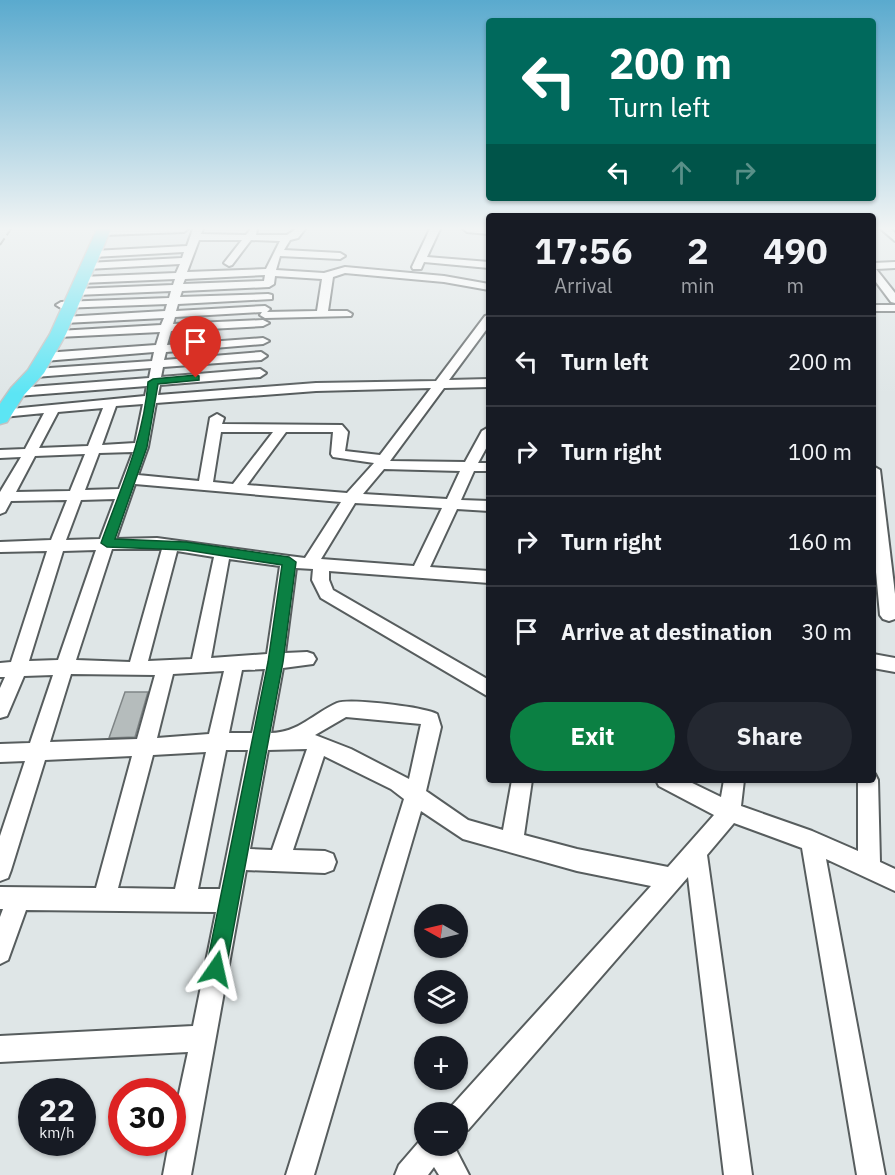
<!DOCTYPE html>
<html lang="en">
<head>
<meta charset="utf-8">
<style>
  body { margin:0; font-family:"IBM Plex Sans",sans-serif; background:#242831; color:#f1f3f6; height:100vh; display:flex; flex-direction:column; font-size:22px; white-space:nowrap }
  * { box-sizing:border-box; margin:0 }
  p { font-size:20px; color:#9ea1a6 }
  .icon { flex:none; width:33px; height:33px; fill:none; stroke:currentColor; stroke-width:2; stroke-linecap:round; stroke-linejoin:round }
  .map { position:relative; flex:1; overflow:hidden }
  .details { position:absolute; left:486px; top:213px; width:390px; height:570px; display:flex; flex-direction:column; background:#171b24; border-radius:6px; box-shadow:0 2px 4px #0004 }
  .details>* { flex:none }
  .hud { position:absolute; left:486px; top:18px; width:390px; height:183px; border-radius:6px; box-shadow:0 2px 4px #0004; background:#00695c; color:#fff; overflow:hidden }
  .needle { width:39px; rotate:278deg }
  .fabs { position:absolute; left:414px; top:904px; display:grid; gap:12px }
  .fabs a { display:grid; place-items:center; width:54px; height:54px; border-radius:50%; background:#171b24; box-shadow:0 2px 4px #0004; font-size:30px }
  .speed { position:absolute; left:18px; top:1078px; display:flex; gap:12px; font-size:30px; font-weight:700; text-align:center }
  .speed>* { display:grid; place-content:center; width:78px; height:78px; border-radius:50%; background:#171b24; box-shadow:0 2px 4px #0004; line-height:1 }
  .speed small { font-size:15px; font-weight:400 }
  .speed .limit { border:9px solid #d22; background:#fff; color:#111 }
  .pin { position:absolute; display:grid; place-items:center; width:51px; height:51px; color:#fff; margin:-62px -26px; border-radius:50% 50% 50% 0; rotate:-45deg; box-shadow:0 0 6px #0007 }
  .pin .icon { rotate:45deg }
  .me { position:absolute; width:66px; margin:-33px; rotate:11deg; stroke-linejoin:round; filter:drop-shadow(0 0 4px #0008) }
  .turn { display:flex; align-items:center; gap:21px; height:126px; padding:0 24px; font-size:27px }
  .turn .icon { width:78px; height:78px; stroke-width:2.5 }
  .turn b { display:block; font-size:42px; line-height:51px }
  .lanes { display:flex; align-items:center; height:57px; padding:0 24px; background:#0003; justify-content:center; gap:30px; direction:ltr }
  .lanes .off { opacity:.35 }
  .eta { display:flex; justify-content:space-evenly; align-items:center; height:102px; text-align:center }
  .eta b { font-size:36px; font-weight:700; line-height:42px }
  .cta { display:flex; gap:12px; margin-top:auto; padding:12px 24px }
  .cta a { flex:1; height:69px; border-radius:36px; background:#0b8043; color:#fff; font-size:24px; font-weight:700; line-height:69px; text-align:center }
  .cta a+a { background:#242831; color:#f1f3f6 }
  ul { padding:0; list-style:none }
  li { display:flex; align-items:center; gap:18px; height:90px; padding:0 24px; border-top:2px solid #363941 }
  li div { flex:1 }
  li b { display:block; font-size:22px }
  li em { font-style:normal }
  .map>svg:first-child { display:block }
</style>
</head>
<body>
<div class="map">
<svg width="895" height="1175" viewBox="0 0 895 1175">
  <rect width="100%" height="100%" fill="#dfe6e7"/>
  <!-- building -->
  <polygon fill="#b5bcbc" stroke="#7f8586" stroke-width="1.5" points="125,692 148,692 135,737 109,738"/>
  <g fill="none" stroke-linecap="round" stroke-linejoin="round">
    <defs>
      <g id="minor">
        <polygon points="106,229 188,229 184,232 103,235 98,232"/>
        <path d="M193,229H203L201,234L246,235L251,229H257L256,235H287L296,229H305L298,238L290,240L284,250L340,253L345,256L340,259L280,256L276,270L324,273L345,267L444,276L489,284V290L444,282L345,273L333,277L328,311H347L352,314L351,316L265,318L260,315L262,312L175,317L173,324L263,320L269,323L263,326L171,331L167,345L263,338L269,341L263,344L166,352L164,360L261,352L267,356L261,360L163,367L161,377L260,369L266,373L260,377L160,385L158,395L316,383L436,381L485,316L489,315V326L449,380L489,379V387L444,388L390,461L465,462L482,431L489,427V443L478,463H489V471H474L461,500L489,501V511L457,509L430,567L489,571V583L329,571V580L333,590L489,680V697L321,598L312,580L313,569L296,568L285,653L307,652L313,654L316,659L313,664L283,668L271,733C298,733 314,713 337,703C350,698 424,707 437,714L441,727L426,791L468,820L503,830L512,780H532L524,835L577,849L668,867L714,815L659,786L656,780H686L721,797L724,780H744L741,806L812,831L858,851V780H873V773L875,774L878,780L880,862L895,869V891L826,859L885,1175H857L802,848L734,823L707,855L752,1175H724L688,877L468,1130L458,1134V1113H447L448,1110L651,886L577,871L463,839L421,811L314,1175H286L404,799L391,789L324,756L293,850L325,851L333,854L336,862L333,870L325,873L246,870L191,1175H163L169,1143H172V1126L188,1052L0,1062V1036L193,1026L216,912L26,910L8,960L0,964V917L3,909H0V887L96,888L132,756L45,760L11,870L8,878L0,881V836L25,761L0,762V744L30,743L53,675L24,676L7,716L0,718V688L5,677H0V663L11,662L47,551L0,552V542L51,540L67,500L11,501L5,512L0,514V492L21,457L0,458V450L25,449L44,413L3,417L0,416V410L145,396L147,386L17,396L11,392L17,388L149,378L151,368L35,377L29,373L35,369L152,361L154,352L44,361L38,357L44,353L156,345L160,332L58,337L52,334L58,331L161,325L164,318L64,323L58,320L64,317L165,311L167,304L61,308L56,305L61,302L169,298L171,291L76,295L71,292L76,289L173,285L175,279L81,283L76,280L81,277L176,273L180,264L87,269L82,266L87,263L182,258L184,252L93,257L88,254L93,251L187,246ZM199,240H242L224,263L229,266L232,265L251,240L280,241L266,269L187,272ZM265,275L264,281L183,284L185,279ZM275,276L322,279L317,311L267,312L270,309L265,306L176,311L178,304L272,299V295L268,294L180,297L182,291L269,287L274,284ZM431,388L380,455L345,451L348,432L342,425L222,424L224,418L217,414L210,418L199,481L138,475L148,447L156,403L316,391ZM143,404L135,443L102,445L116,406ZM103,408L88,446L39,448L58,412ZM221,432H273L233,484L213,482ZM286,432H333L331,454L333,457L374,463L347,493L247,485ZM133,452L119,489L85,490L99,453ZM85,454L70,491L16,492L35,456ZM384,469L460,471L447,499L363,494ZM135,484L341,502L305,558L289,556L157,538L116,539ZM115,499L100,539L66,540L81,500ZM355,503L442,508L414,566L321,559ZM112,549H162L130,662L76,660ZM96,550L58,660L29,661L63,551ZM177,551L214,557L192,659L148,661ZM229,559L280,566L267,654L211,658ZM265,669L252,733H229L242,670ZM224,671L209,734L157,738L173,674ZM71,674L155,675L137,739L50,742ZM346,717L421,724L409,779L351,749L315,735ZM307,749L272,850L250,849L268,750ZM226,750H248L220,889H198ZM206,752L175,889L118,888L153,755Z"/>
        <polygon points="430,229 440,229 427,257 489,262 489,268 424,262 421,269 413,269 412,267"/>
        <polygon points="463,229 489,229 489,234 467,232"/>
        <polygon points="881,229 891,229 895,233 895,241"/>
        <polygon points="895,262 895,268 876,269 895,293 895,303 891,302 873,278 873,263"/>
        <rect x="873" y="305" width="22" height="6"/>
        <polygon points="873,466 880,470 895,594 895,619 889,621 883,619 880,615 873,540"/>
        <polygon points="873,654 895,658 895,672 873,668"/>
        <polygon points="424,1136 424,1146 454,1146 469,1175 439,1175 434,1167 428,1175 395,1175 399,1165"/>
      </g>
      <polygon id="highway" points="97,229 111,229 66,334 44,373 24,395 7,422 0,424 0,404 11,388 28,370 50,334"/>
    </defs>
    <!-- minor casing -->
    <use href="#minor" stroke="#575d5e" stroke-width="4"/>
    <!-- highway casing -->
    <use href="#highway" stroke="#c2c3c3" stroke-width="3"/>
    <!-- minor -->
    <use href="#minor" fill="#fff" fill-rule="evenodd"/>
    <!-- highway -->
    <use href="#highway" fill="#5ce5f4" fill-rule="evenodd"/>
    <!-- rail -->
    <polyline stroke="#5e6363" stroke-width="2" stroke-dasharray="8 4" stroke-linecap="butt" points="0,245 11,229"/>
  </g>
  <!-- sky -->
  <linearGradient id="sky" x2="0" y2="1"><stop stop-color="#5aaace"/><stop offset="0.58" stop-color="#f1f4f4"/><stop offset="1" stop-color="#f1f4f4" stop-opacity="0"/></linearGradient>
  <rect width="895" height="394" fill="url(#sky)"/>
  <!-- route -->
  <path fill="#0b8043" stroke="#07532c" stroke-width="1.5" d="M196,375L199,376V380L158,384L147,447L115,539L186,542L289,557L296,562L283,662L226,969L223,976L216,979L209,976L206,969L268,662L282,565L186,550L107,547L101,543C120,490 144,438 148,382L153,379Z"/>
</svg>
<div class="fabs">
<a><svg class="needle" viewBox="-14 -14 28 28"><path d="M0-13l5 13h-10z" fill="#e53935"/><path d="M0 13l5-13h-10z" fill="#9ea1a6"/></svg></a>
<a><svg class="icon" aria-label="layers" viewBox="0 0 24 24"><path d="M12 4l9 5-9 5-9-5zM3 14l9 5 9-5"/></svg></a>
<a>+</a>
<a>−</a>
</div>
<div class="speed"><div>22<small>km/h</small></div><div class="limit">30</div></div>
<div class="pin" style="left:196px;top:378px;background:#d93025"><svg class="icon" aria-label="arrive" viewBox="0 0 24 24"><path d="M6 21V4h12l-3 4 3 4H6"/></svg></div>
<svg class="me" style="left:216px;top:969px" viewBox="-20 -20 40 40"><path d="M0-17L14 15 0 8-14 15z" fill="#0b8043" stroke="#fff" stroke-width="4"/></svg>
<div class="hud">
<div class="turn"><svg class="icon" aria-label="left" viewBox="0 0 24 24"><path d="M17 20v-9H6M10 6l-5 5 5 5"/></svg><div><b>200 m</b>Turn left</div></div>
<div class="lanes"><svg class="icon" aria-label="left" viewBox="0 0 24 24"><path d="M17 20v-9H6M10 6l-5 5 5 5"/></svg><svg class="icon off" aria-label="ahead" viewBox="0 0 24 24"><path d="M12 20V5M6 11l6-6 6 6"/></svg><svg class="icon off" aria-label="right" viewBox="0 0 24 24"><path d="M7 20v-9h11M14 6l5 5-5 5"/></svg></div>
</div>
<section class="details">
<div class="eta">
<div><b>17:56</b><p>Arrival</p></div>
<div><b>2</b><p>min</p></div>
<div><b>490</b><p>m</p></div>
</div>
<ul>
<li><svg class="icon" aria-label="left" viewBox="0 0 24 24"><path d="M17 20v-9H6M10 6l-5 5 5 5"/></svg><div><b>Turn left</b></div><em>200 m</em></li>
<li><svg class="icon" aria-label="right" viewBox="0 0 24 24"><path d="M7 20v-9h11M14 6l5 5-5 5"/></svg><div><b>Turn right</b></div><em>100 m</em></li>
<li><svg class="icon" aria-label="right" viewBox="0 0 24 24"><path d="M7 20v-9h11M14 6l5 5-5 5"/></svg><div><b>Turn right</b></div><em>160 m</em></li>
<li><svg class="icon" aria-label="arrive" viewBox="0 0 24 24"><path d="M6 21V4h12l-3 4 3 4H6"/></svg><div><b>Arrive at destination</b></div><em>30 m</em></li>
</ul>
<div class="cta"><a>Exit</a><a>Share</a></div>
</section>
</div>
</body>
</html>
